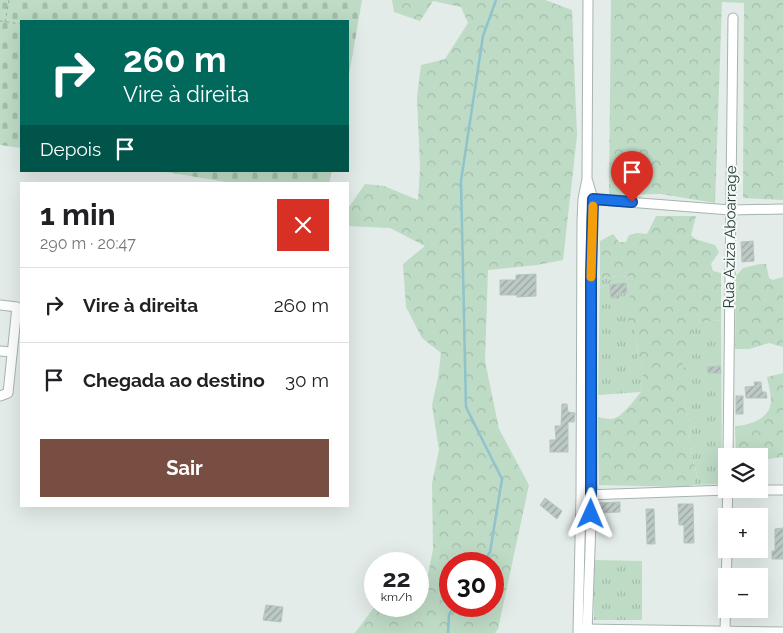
<!DOCTYPE html>
<html lang="pt">
<head>
<meta charset="utf-8">
<style>
  body { margin:0; font-family:Raleway,sans-serif; background:#f6f6f6; color:#202124; height:100vh; display:flex; flex-direction:column; font-size:19px; white-space:nowrap }
  * { box-sizing:border-box; margin:0 }
  p { font-size:16px; color:#757577 }
  .icon { flex:none; width:28px; height:28px; fill:none; stroke:currentColor; stroke-width:2; stroke-linecap:round; stroke-linejoin:round }
  .map { position:relative; flex:1; overflow:hidden }
  .drawer { position:absolute; left:20px; top:182px; width:329px; height:325px; display:flex; flex-direction:column; background:#fff; border-radius:0px; box-shadow:0 5px 20px #0002 }
  .drawer>* { flex:none }
  .top-card { position:absolute; left:20px; top:20px; width:329px; height:152px; border-radius:0px; box-shadow:0 5px 20px #0002; background:#00695c; color:#fff; overflow:hidden }
  .controls { position:absolute; left:718px; top:448px; display:grid; gap:10px }
  .controls a { display:grid; place-items:center; width:50px; height:50px; border-radius:0px; background:#fff; box-shadow:0 5px 20px #0002; font-size:25px }
  .speed { position:absolute; left:364px; top:552px; display:flex; gap:10px; font-size:25px; font-weight:700; text-align:center }
  .speed>* { display:grid; place-content:center; width:65px; height:65px; border-radius:50%; background:#fff; box-shadow:0 5px 20px #0002; line-height:1 }
  .speed small { font-size:12px; font-weight:400 }
  .speed .limit { border:8px solid #d22; background:#fff; color:#111 }
  .pin { position:absolute; display:grid; place-items:center; width:42px; height:42px; color:#fff; margin:-51px -21px; border-radius:50% 50% 50% 0; rotate:-45deg; box-shadow:0 0 5px #0007 }
  .pin .icon { rotate:45deg }
  .me { position:absolute; width:55px; margin:-28px; rotate:1deg; stroke-linejoin:round; filter:drop-shadow(0 0 4px #0008) }
  .turn { display:flex; align-items:center; gap:18px; height:105px; padding:0 20px; font-size:22px }
  .turn .icon { width:65px; height:65px; stroke-width:2.5 }
  .turn b { display:block; font-size:35px; line-height:42px }
  .then { display:flex; align-items:center; height:48px; padding:0 20px; background:#0003; gap:10px; font-size:19px }
  .round { display:grid; place-items:center; flex:none; width:52px; height:52px; border-radius:0px; background:#f6f6f6 }
  .head { display:flex; align-items:center; justify-content:space-between; height:85px; padding:0 20px }
  h1 { font-size:30px; font-weight:700; line-height:38px }
  .button { display:flex; gap:10px; margin-top:auto; padding:10px 20px }
  .button a { flex:1; height:58px; border-radius:0px; background:#794e42; color:#fff; font-size:20px; font-weight:700; line-height:58px; text-align:center }
  ul { padding:0; list-style:none }
  li { display:flex; align-items:center; gap:15px; height:75px; padding:0 20px; border-top:1px solid #e0e0e0 }
  li div { flex:1 }
  li b { display:block; font-size:19px }
  li em { font-style:normal }
  .map>svg:first-child { display:block }
</style>
</head>
<body>
<div class="map">
<svg width="783" height="633" viewBox="0 0 783 633">
  <defs>
    <pattern id="grass-tufts" width="24" height="20" patternUnits="userSpaceOnUse" patternTransform="scale(1.25)"><rect width="24" height="20" fill="#bedbc6"/><path d="M3 7l-1-3M5 7V3M7 7l1-3M15 17l-1-3M17 17v-4M19 17l1-3" fill="none" stroke="#a3bdab"/></pattern>
    <pattern id="forest-crowns" width="20" height="18" patternUnits="userSpaceOnUse" patternTransform="scale(1.25)"><rect width="20" height="18" fill="#bedbc6"/><path d="M2 6a3 3 0 1 1 6 0M12 15a3 3 0 1 1 6 0" fill="none" stroke="#a3bdab"/></pattern>
    <pattern id="cemetery-stones" width="16" height="16" patternUnits="userSpaceOnUse" patternTransform="scale(1.25)"><rect width="16" height="16" fill="#bedbc6"/><path d="M2 7V4a2 2 0 0 1 4 0v3zM10 15v-3a2 2 0 0 1 4 0v3z" fill="#a3bdab"/></pattern>
    <pattern id="building-hatch" width="6" height="6" patternUnits="userSpaceOnUse" patternTransform="scale(1.25)"><rect width="6" height="6" fill="#bcc9c4"/><path d="M-1 1l2-2M0 6l6-6M5 7l2-2" fill="none" stroke="#99a4a0"/></pattern>
  </defs>
  <rect width="100%" height="100%" fill="#e3ece8"/>
  <!-- grass -->
  <g fill="url(#grass-tufts)">
    <polygon points="620,276 633,277 631,296 637,343 638,359 643,369 641,392 598,395 600,278"/>
    <path d="M721,320L722,484L693,485L697,475L688,439L691,426L683,406C692,384 685,388 682,368C680,353 690,336 696,323Z"/>
    <polygon points="594,560 642,561 642,620 594,620"/>
  </g>
  <!-- forest -->
  <g fill="url(#forest-crowns)" fill-rule="evenodd">
    <path d="M392,0H545L572,10L577,136L563,260L537,265L488,270L485,361L499,429L529,485L498,629L495,633H355L375,606H418V582L428,575L433,549L432,483L439,450L432,405L438,378L441,353L422,338L406,307L403,264L425,246L390,228L348,226L349,207L365,184L384,186L418,200L420,169L417,97L421,65L445,59L468,23L461,7L433,1L420,21L394,12ZM450,564H492V606H450Z"/>
    <polygon points="611,0 783,0 783,200 743,198 744,3 722,2 715,203 661,194 609,195"/>
    <path d="M656,216H696L691,235L695,239L715,245L719,252L711,264L713,271L721,273V320L696,323L684,351L682,367L689,374V392L683,406L691,426L688,439L697,475L693,485L685,487L599,485L598,417C602,418 607,419 611,419C621,419 634,400 641,392L643,369L638,359L637,343L635,330L628,322L627,310L633,277L620,276L600,278V241L613,234L619,242H626L629,235L637,233L647,234Z"/>
    <polygon points="760,264 766,264 769,278 773,280 783,277 783,347 769,343 749,349 735,349 736,276 743,268"/>
    <path d="M783,373V457L759,460V456H736L735,426C750,425 771,419 771,400C771,393 768,384 767,377Z"/>
  </g>
  <!-- cemetery -->
  <g fill="url(#cemetery-stones)">
    <polygon points="0,0 362,0 348,81 348,21 21,21 21,148 0,145"/>
    <polygon points="161,171 332,171 329,184 237,184"/>
  </g>
  <g fill="none" stroke-linecap="round" stroke-linejoin="round">
    <!-- stream -->
    <g stroke="#90c3cc" stroke-width="2.5">
      <polyline points="482,564 490,552 502,479 466,407 461,181 483,36 496,0"/>
      <polyline points="448,633 449,615 454,606"/>
    </g>
  </g>
  <!-- building -->
  <g fill="url(#building-hatch)" stroke="#b6c5bf">
    <polygon points="753,241 754,261 742,262 741,242"/>
    <polygon points="536,274 536,296 517,297 517,295 500,295 500,280 516,280 516,275"/>
    <polygon points="626,283 627,293 619,293 619,298 611,298 610,285"/>
    <polygon points="720,366 721,373 708,373 708,367"/>
    <polygon points="754,382 761,382 762,392 766,392 767,398 746,398 745,387 755,386"/>
    <rect x="736" y="396" width="7" height="18"/>
    <polygon points="562,404 567,404 568,412 575,413 574,422 568,422 568,452 550,452 550,440 556,440 555,426 561,426"/>
    <polygon points="545,498 562,511 557,519 540,505"/>
    <polygon points="620,502 620,512 599,513 599,503"/>
    <polygon points="678,504 693,504 694,543 684,543 684,525 679,525"/>
    <polygon points="646,509 654,509 655,544 647,544"/>
    <polygon points="783,528 783,559 772,559 772,551 775,551 775,529"/>
    <polygon points="266,605 283,607 281,622 263,620"/>
  </g>
  <g fill="none" stroke-linecap="round" stroke-linejoin="round">
    <defs>
      <g id="street">
        <polyline points="589,199 730,210 783,209"/>
        <polyline points="0,305 17,307 8,393 0,396"/>
        <polyline points="0,351 12,352"/>
        <polyline points="728,456 733,18"/>
        <polyline points="586,495 728,490 783,490"/>
        <polyline points="727,516 728,489"/>
        <polyline points="583,629 783,632"/>
        <polyline points="578,633 581,495 582,221 583,199 587,179 588,0"/>
        <polyline points="587,633 592,494 591,275 593,199 588,182"/>
        <polyline points="725,633 727,549"/>
      </g>
    </defs>
    <!-- street casing -->
    <use href="#street" stroke="#a6b4af" stroke-width="11"/>
    <!-- path -->
    <g stroke="#86ada0" stroke-width="1" stroke-dasharray="2.5 4" stroke-linecap="butt">
      <polyline points="0,21 21,24"/>
      <polyline points="5,22 9,0"/>
    </g>
    <!-- street -->
    <use href="#street" stroke="#fff" stroke-width="9"/>
  </g>
  <g fill="none" stroke-linecap="round" stroke-linejoin="round">
    <defs>
      <polyline id="route" points="591,514 591,275 593,199 632,202"/>
    </defs>
    <!-- route casing -->
    <use href="#route" stroke="#114b97" stroke-width="12"/>
    <!-- route -->
    <use href="#route" stroke="#1a73e8" stroke-width="9"/>
    <!-- slow -->
    <polyline stroke="#f59e0b" stroke-width="9" points="591,277 593,206"/>
  </g>
  <g text-anchor="middle" dominant-baseline="central" stroke-width="4" stroke-linejoin="round" paint-order="stroke">
    <!-- street labels -->
    <g font-size="15" fill="#243c35" stroke="#f4f9f6">
      <text transform="translate(730 237) rotate(-89)">Rua Aziza Aboarrage</text>
    </g>
  </g>
</svg>
<div class="controls">
<a><svg class="icon" aria-label="layers" viewBox="0 0 24 24"><path d="M12 4l9 5-9 5-9-5zM3 14l9 5 9-5"/></svg></a>
<a>+</a>
<a>−</a>
</div>
<div class="speed"><div>22<small>km/h</small></div><div class="limit">30</div></div>
<div class="pin" style="left:632px;top:202px;background:#d93025"><svg class="icon" aria-label="arrive" viewBox="0 0 24 24"><path d="M6 21V4h12l-3 4 3 4H6"/></svg></div>
<svg class="me" style="left:591px;top:514px" viewBox="-20 -20 40 40"><path d="M0-17L14 15 0 8-14 15z" fill="#1a73e8" stroke="#fff" stroke-width="4"/></svg>
<div class="top-card">
<div class="turn"><svg class="icon" aria-label="right" viewBox="0 0 24 24"><path d="M7 20v-9h11M14 6l5 5-5 5"/></svg><div><b>260 m</b>Vire à direita</div></div>
<div class="then">Depois<svg class="icon" aria-label="arrive" viewBox="0 0 24 24"><path d="M6 21V4h12l-3 4 3 4H6"/></svg></div>
</div>
<section class="drawer">
<div class="head"><div><h1>1 min</h1><p>290 m · 20:47</p></div><a class="round" style="background:#d93025;color:#fff"><svg class="icon" aria-label="close" viewBox="0 0 24 24"><path d="M6 6l12 12M18 6L6 18"/></svg></a></div>
<ul>
<li><svg class="icon" aria-label="right" viewBox="0 0 24 24"><path d="M7 20v-9h11M14 6l5 5-5 5"/></svg><div><b>Vire à direita</b></div><em>260 m</em></li>
<li><svg class="icon" aria-label="arrive" viewBox="0 0 24 24"><path d="M6 21V4h12l-3 4 3 4H6"/></svg><div><b>Chegada ao destino</b></div><em>30 m</em></li>
</ul>
<div class="button"><a>Sair</a></div>
</section>
</div>
</body>
</html>
